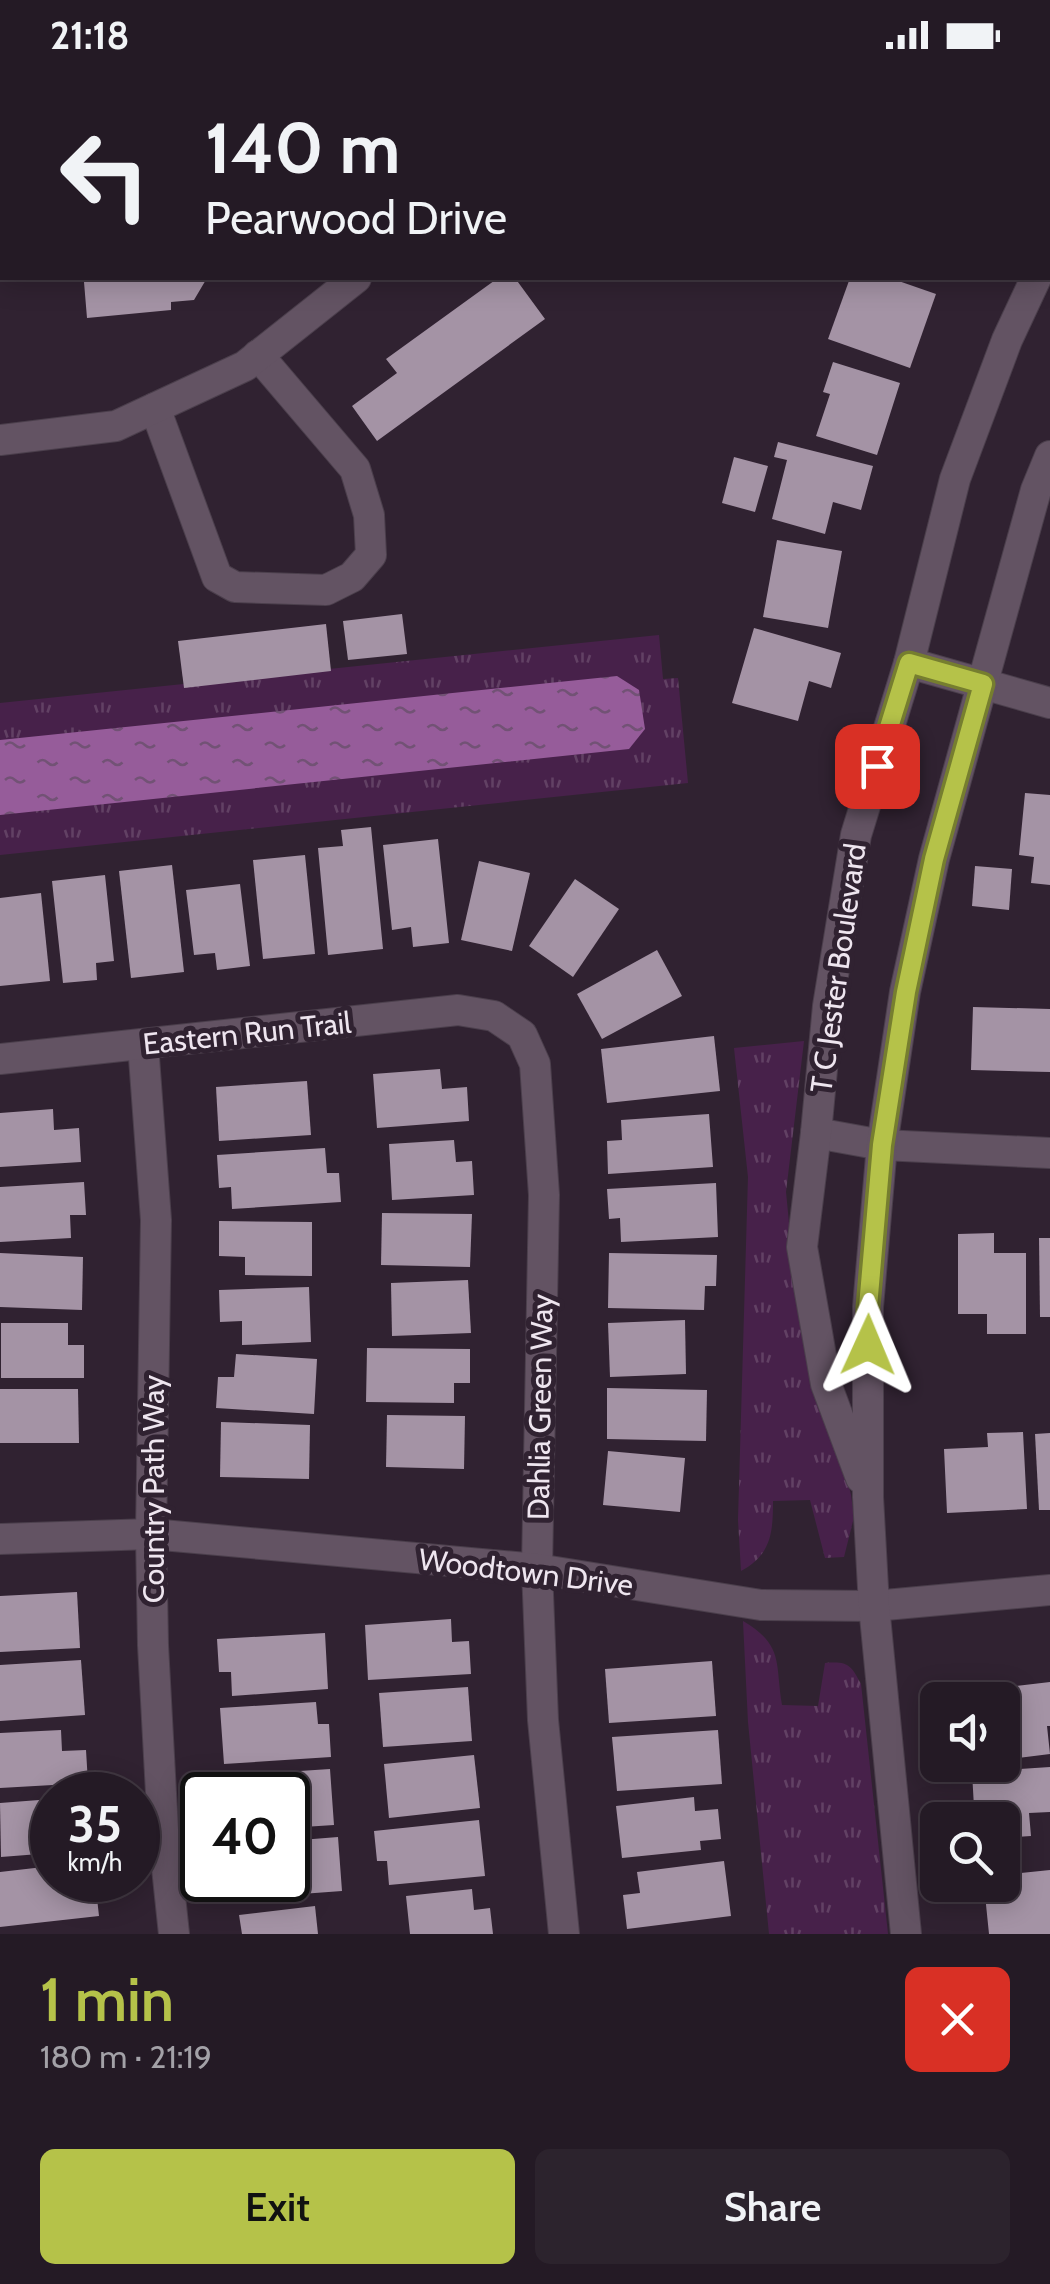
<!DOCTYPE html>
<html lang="en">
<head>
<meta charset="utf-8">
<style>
  body { margin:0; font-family:Cabin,sans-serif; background:#2c232d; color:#f1f3f6; height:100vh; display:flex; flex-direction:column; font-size:38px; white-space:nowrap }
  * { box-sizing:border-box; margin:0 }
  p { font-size:32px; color:#a3a1a7 }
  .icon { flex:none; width:55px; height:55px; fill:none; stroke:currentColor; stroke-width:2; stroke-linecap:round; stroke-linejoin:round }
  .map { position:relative; height:1864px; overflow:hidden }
  .side { display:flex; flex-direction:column; background:#241a25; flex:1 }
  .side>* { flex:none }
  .hud { position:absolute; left:0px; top:0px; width:1050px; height:210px; box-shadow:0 5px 25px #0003,0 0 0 2px #413842; background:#241a25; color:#f1f3f6; overflow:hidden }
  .buttons { position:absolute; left:920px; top:1612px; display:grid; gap:20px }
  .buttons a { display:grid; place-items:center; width:100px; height:100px; border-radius:15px; background:#241a25; box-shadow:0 5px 25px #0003,0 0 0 2px #413842; font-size:50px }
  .speed { position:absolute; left:30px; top:1702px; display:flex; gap:20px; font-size:50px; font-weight:700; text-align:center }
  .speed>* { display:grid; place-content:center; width:130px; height:130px; border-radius:50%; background:#241a25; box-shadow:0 5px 25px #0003,0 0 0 2px #413842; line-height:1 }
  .speed small { font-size:25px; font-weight:400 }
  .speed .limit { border:5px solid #111; border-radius:15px; background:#fff; color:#111 }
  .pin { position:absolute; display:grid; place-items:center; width:85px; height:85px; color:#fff; margin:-42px; border-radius:20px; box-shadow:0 5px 15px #0006 }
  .me { position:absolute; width:110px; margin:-55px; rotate:1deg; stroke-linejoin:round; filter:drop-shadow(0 0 8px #0008) }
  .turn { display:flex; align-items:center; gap:35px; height:210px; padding:0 40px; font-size:45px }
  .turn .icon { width:130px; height:130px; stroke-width:2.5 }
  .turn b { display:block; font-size:70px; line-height:85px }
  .round { display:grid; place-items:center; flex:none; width:105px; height:105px; border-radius:15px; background:#2c232d }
  .overview { display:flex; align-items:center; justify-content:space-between; height:170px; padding:0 40px }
  h1 { font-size:60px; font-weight:600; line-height:75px; color:#b5c249 }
  .button { display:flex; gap:20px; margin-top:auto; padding:20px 40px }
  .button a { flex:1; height:115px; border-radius:15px; background:#b5c249; color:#111; font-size:40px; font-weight:600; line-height:115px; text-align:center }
  .button a+a { background:#2c232d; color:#f1f3f6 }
  .status { display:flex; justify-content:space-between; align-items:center; height:70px; padding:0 50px; background:#241a25; direction:ltr }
  .status svg { height:28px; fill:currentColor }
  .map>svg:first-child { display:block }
</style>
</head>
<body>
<div class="status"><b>21:18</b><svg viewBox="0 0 49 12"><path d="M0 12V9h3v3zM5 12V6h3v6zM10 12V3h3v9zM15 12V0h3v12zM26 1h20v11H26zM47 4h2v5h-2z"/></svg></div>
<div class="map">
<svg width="1050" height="1864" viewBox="0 0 1050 1864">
  <defs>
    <pattern id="grass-tufts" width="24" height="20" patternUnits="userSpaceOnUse" patternTransform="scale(2.5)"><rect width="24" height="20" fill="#47214a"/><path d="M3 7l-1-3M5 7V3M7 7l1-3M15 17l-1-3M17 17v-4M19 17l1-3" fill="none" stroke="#624164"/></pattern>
    <pattern id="water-ripples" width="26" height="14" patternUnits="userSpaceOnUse" patternTransform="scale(2.5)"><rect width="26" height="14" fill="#965c9a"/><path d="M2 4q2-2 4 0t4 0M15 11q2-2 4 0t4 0" fill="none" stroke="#725275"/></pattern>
  </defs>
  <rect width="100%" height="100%" fill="#302231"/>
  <!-- grass -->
  <g fill="url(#grass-tufts)">
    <polygon points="659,565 663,609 678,608 688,713 0,785 0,633"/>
    <path d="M804,971L786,1122L792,1184L851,1425L854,1447L844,1487L825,1488L810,1430L773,1431C773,1463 771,1485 741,1501L738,1450L748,1107L734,978Z"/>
    <path d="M743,1551C784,1575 775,1593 782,1635L818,1636L825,1593C848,1591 851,1595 861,1614L888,1864H769L748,1652Z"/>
  </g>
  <!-- water -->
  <polygon fill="url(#water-ripples)" points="617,606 639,620 645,659 629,679 0,745 0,670"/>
  <!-- building -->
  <g fill="#a493a5">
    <polygon points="77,208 207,208 194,230 171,232 171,240 87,248 84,212"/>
    <polygon points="498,208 515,208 545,249 377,371 352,336 397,303 386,289"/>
    <polygon points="850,208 890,208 936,224 910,298 828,269"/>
    <polygon points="833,292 900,313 877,385 816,366 830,324 823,322"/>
    <polygon points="778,372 873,396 861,440 833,432 825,464 772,449 787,390 774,387"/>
    <polygon points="734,387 768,396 755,442 722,433"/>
    <polygon points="777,470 842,481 828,558 763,547"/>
    <polygon points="402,544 407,584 348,590 343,551"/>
    <polygon points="326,554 331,601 184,618 178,571"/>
    <polygon points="754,558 841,583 831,618 809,611 798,651 732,633"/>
    <polygon points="1025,723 1050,725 1050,815 1031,813 1034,787 1019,785"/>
    <polygon points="371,757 383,879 328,885 318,778 343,776 341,760"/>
    <polygon points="438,769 449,873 413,877 411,857 392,860 383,775"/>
    <polygon points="305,785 315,884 263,889 253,790"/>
    <polygon points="479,791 530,803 512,881 461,870"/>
    <polygon points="172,795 184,902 131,908 119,801"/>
    <polygon points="975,796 1012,799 1009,840 972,836"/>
    <polygon points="105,805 114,891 96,893 97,910 63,913 52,811"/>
    <polygon points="575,809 619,839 573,907 529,876"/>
    <polygon points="240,814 250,896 217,900 215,883 194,885 186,820"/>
    <polygon points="41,823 50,911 0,916 0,828"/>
    <polygon points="657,880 682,926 602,969 577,924"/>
    <polygon points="973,937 1050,939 1050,1002 971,1000"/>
    <polygon points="714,966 720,1021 607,1033 601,979"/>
    <polygon points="440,999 442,1019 467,1017 469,1051 377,1058 373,1004"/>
    <polygon points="307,1011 311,1065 219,1071 216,1017"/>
    <polygon points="53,1039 54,1060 79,1058 81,1092 0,1097 0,1043"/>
    <polygon points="709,1044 713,1097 608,1104 607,1071 622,1070 621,1050"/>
    <polygon points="454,1070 456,1092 472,1091 474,1125 392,1130 389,1074"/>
    <polygon points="325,1078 327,1103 339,1103 341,1132 232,1139 231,1117 219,1118 217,1085"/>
    <polygon points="84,1112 86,1145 70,1145 71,1168 0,1172 0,1117"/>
    <polygon points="716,1113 718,1167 621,1172 620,1148 609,1149 607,1119"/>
    <polygon points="382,1143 472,1144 470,1197 381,1195"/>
    <polygon points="219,1151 312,1152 312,1206 245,1205 245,1187 219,1186"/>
    <polygon points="994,1163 994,1183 1026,1183 1026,1264 987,1264 987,1244 958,1244 958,1164"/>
    <polygon points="1039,1168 1050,1168 1050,1247 1040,1247"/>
    <polygon points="0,1183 83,1187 82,1240 0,1237"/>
    <polygon points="609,1183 717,1185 716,1216 705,1216 704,1240 608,1238"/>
    <polygon points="468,1210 471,1263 392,1266 391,1213"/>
    <polygon points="309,1217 311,1272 242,1275 242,1251 220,1252 219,1220"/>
    <polygon points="685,1250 686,1304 610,1307 608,1253"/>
    <polygon points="1,1253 68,1253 68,1275 84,1275 84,1308 1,1308"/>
    <polygon points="367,1278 470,1279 470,1313 454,1313 454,1333 366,1332"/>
    <polygon points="236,1284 317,1289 314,1344 216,1338 218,1307 234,1307"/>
    <polygon points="607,1318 707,1320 706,1371 607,1369"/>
    <polygon points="0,1319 78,1319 79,1373 0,1373"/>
    <polygon points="387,1345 465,1346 464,1399 386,1397"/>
    <polygon points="221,1352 310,1355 309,1409 220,1407"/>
    <polygon points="1023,1362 1027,1439 947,1443 944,1379 988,1377 987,1363"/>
    <polygon points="1050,1363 1050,1440 1039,1440 1035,1364"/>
    <polygon points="608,1381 685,1388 680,1442 603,1435"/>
    <polygon points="77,1522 80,1578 0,1582 0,1526"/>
    <polygon points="451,1549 452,1572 469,1571 471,1604 368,1610 365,1555"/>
    <polygon points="325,1563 328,1619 232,1626 231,1602 219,1602 217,1569"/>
    <polygon points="81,1590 85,1645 0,1651 0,1595"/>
    <polygon points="712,1591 716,1646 609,1653 605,1599"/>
    <polygon points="1050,1612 1050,1656 1047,1656 1050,1684 1002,1690 1002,1630 990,1630 989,1619"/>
    <polygon points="468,1617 472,1671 383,1677 379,1623"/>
    <polygon points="316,1632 318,1654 329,1654 331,1687 224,1694 220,1638"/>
    <polygon points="61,1660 62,1681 86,1680 88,1713 0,1718 0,1663"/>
    <polygon points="718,1660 722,1714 617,1721 612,1667"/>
    <polygon points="474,1685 480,1738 389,1748 384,1694"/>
    <polygon points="1050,1697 1050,1742 1029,1743 1031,1766 1002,1768 1002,1750 997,1750 995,1736 974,1737 972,1702"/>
    <polygon points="330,1699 334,1755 288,1758 288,1725 242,1725 241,1705"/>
    <polygon points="694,1727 695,1741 718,1739 721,1769 700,1771 701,1780 622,1788 616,1736"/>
    <polygon points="52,1729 52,1783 1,1787 0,1733"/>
    <polygon points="479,1750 485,1806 389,1815 387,1791 377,1791 374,1761"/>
    <polygon points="338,1767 342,1821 235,1829 233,1810 288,1810 288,1771"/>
    <polygon points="724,1791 731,1846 627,1859 623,1825 640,1823 637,1802"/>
    <polygon points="52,1796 52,1810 95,1810 99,1846 0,1857 0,1802"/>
    <polygon points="1050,1800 1050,1864 989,1864 984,1815 1002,1815 1002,1805"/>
    <polygon points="472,1819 474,1840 490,1838 493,1864 410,1864 406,1826"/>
    <polygon points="315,1836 318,1864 242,1864 239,1845"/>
  </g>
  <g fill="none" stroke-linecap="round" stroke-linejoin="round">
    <defs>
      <g id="minor">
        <polyline points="323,0 323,2"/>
        <polyline points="568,0 569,2"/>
        <polyline points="353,2 360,0"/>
        <polyline points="1048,81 1050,82"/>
        <polyline points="1048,183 1050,178"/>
        <polyline points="155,338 217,507 235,517 326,520 352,507 371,485 369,445 355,399 258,285"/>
        <polyline points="0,370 116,356 245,296 356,208"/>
        <polyline points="909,593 1050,633"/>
        <polyline points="143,974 156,1150 151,1464 153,1575 163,1760 174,1864"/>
        <polyline points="0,989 458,940 494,946 522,965 535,994 544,1125 537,1499 543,1650 564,1864"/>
        <polyline points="816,1063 882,1075 1050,1083"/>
        <polyline points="861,1408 826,1314 802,1177 816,1063 828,936 856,765 909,593 955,409 1007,270 1036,208"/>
        <polyline points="0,1469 151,1464 537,1499 761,1535 874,1536 1050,1520"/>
        <polyline points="906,1864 874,1536 868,1427 868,1237 882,1075 905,922 934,789 1036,420 1050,386"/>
      </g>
    </defs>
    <!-- minor casing -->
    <use href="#minor" stroke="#4b3f4c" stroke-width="32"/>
    <!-- minor -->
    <use href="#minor" stroke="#635363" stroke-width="30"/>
  </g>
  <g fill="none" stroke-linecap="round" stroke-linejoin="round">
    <defs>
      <polyline id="route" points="868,1275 868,1237 882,1075 906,922 934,789 983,614 909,593 877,696"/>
    </defs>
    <!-- route casing -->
    <use href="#route" stroke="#767e2f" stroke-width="25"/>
    <!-- route -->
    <use href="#route" stroke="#b5c249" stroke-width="18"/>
  </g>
  <g text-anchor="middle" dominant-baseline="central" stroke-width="10" stroke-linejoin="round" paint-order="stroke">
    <!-- street labels -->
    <g font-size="30" fill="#eee5ef" stroke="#302231">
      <text transform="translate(838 898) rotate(-82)">T C Jester Boulevard</text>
      <text transform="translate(247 963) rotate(-6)">Eastern Run Trail</text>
      <text transform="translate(540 1337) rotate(-89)">Dahlia Green Way</text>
      <text transform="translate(153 1419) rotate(-90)">Country Path Way</text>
      <text transform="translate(526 1502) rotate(7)">Woodtown Drive</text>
    </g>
  </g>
</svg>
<div class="buttons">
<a><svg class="icon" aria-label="sound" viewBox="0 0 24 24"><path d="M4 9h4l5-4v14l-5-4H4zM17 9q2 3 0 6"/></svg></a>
<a><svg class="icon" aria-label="search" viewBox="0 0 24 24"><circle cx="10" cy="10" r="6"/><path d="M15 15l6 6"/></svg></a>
</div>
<div class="speed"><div>35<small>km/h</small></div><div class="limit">40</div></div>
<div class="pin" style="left:877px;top:696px;background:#d93025"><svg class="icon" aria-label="arrive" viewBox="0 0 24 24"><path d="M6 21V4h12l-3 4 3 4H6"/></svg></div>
<svg class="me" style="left:868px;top:1275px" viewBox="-20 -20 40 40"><path d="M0-17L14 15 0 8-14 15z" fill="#b5c249" stroke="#fff" stroke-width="4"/></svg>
<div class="hud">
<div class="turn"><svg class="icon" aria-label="left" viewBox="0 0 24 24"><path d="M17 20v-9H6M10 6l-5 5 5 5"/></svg><div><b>140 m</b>Pearwood Drive</div></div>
</div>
</div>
<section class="side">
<div class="overview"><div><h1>1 min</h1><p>180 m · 21:19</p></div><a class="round" style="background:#d93025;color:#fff"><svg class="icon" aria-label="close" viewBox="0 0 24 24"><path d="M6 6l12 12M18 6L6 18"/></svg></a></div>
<div class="button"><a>Exit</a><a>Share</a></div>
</section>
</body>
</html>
